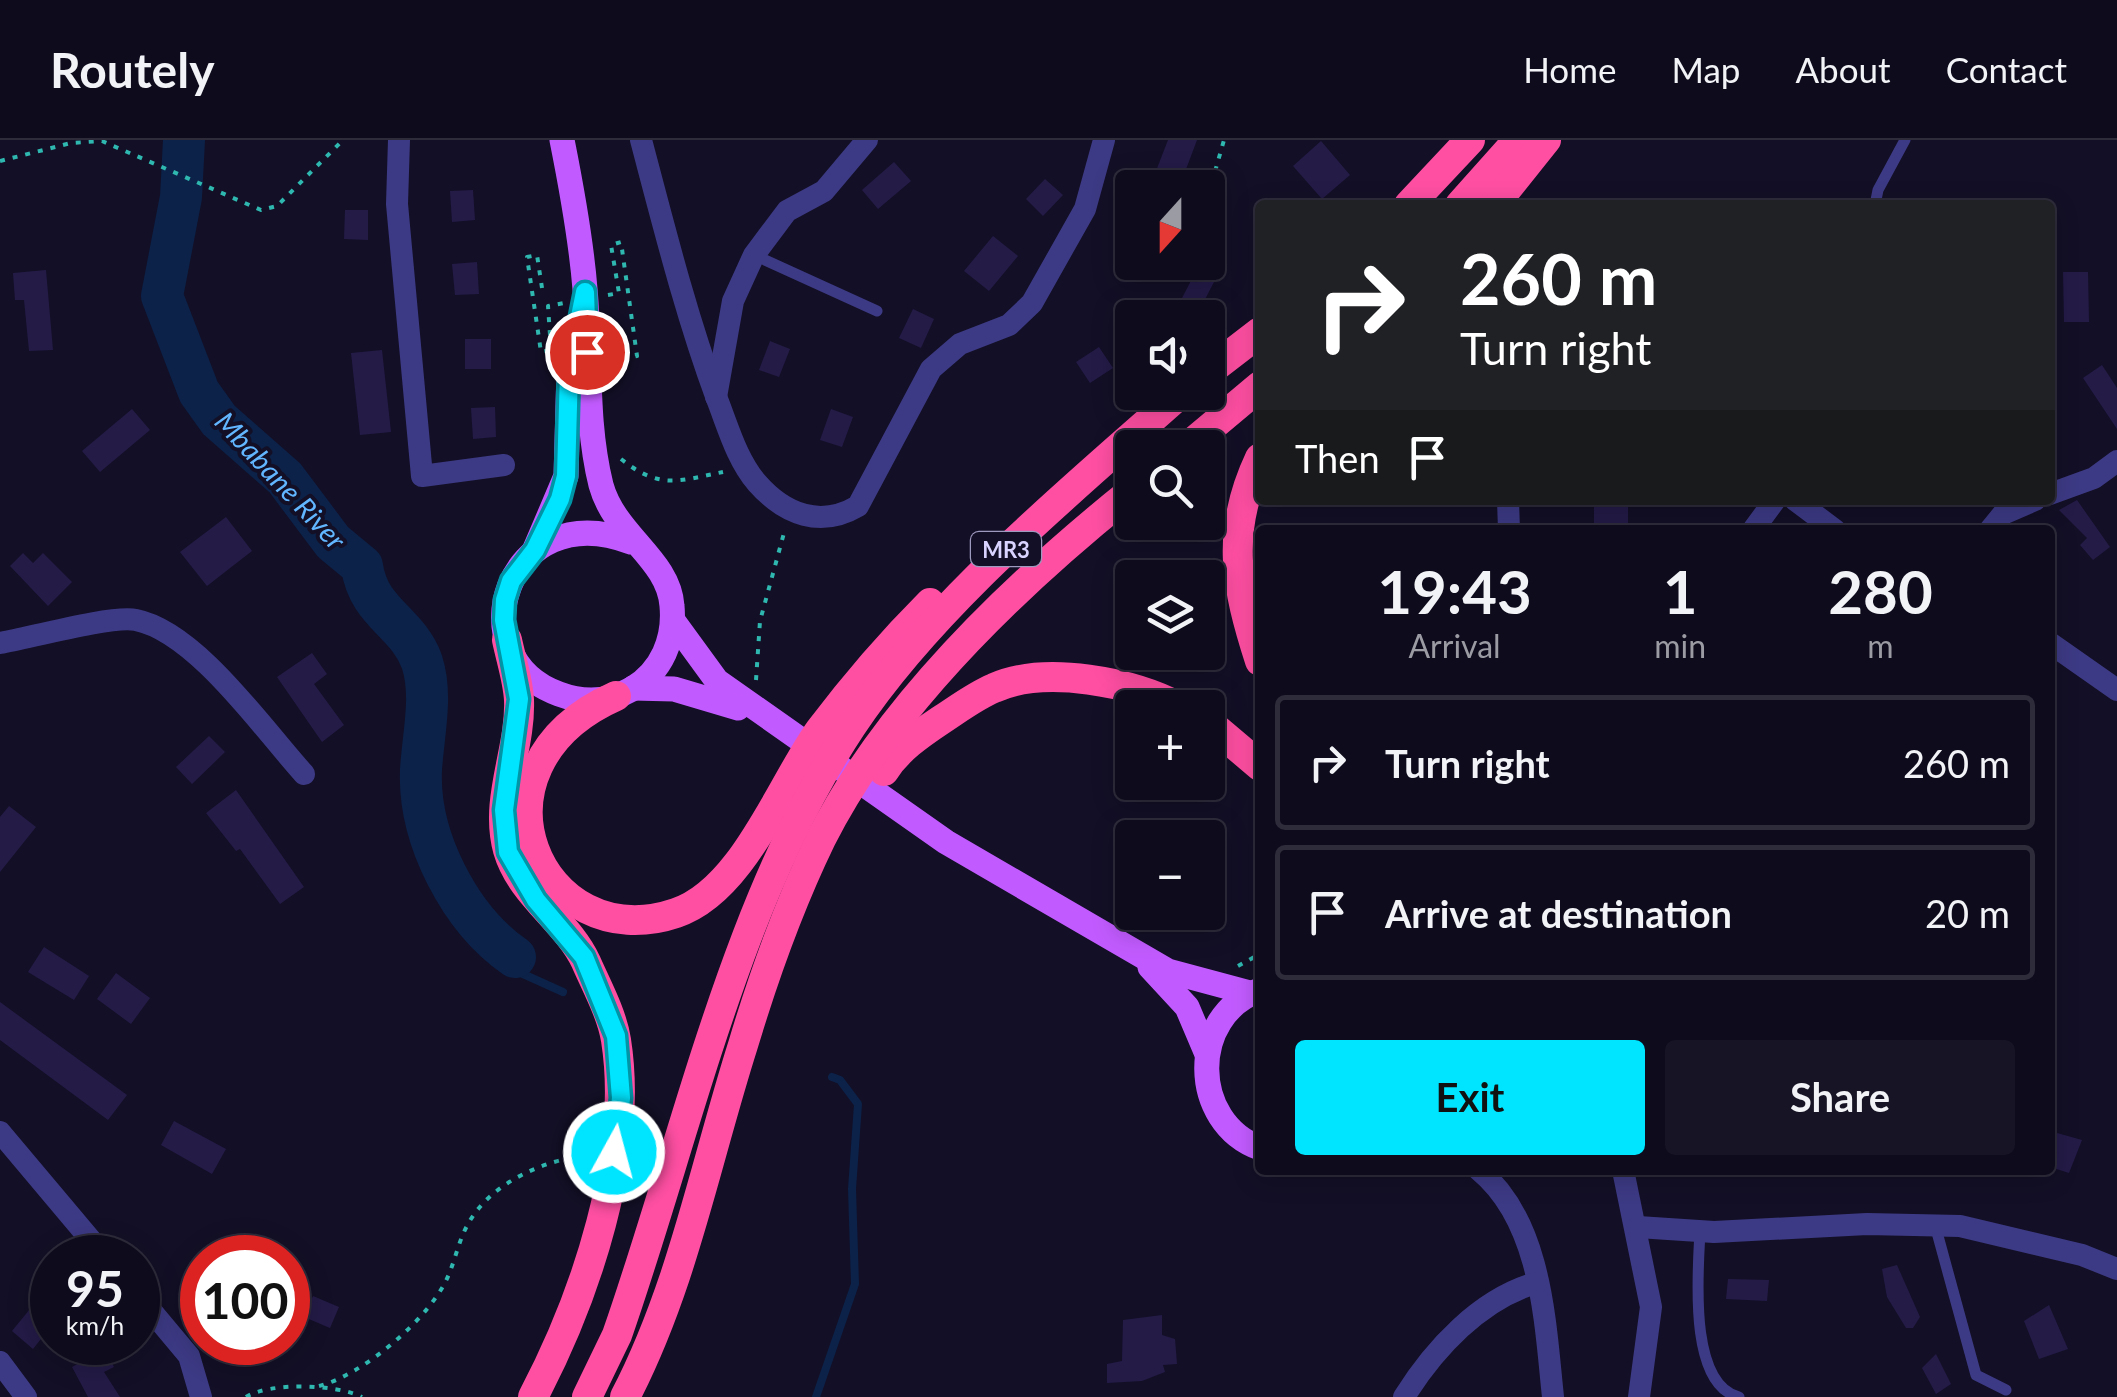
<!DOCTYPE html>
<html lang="en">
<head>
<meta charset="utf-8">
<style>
  body { margin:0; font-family:Lato,sans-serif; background:#171425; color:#f1f3f6; height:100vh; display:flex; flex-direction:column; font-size:38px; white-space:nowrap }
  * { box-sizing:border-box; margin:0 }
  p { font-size:32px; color:#9b9ba3 }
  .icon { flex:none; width:55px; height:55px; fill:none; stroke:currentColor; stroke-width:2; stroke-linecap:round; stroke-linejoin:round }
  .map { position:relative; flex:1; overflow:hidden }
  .panel { position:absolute; left:1255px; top:385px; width:800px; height:650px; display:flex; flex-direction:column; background:#0e0b1c; border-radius:10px; box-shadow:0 5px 25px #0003,0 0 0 2px #2e2b3b }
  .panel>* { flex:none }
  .guide { position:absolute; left:1255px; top:60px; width:800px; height:305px; border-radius:10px; box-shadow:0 5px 25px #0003,0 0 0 2px #2e2b3b; background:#202124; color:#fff; overflow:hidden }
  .needle { width:65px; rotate:201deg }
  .controls { position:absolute; left:1115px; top:30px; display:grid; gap:20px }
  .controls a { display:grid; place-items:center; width:110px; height:110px; border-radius:10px; background:#0e0b1c; box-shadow:0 5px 25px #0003,0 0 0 2px #2e2b3b; font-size:50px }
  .speed { position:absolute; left:30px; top:1095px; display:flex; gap:20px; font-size:50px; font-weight:700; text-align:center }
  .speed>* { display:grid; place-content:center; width:130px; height:130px; border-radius:50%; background:#0e0b1c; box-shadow:0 5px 25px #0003,0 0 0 2px #2e2b3b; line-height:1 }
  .speed small { font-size:25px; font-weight:400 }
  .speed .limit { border:15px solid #d22; background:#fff; color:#111 }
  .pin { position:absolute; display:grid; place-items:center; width:85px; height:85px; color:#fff; margin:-42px; border:5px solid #fff; border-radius:50%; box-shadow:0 2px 10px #0007 }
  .me { position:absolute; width:110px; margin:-55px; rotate:7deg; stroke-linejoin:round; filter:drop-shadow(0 0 8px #0008) }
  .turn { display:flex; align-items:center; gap:35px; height:210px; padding:0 40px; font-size:45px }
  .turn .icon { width:130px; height:130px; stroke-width:2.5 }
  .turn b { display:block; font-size:70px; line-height:85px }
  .then { display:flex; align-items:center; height:95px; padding:0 40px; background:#0003; gap:20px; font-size:38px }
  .eta { display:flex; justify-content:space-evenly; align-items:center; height:170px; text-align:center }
  .eta b { font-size:60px; font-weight:700; line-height:70px }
  .button { display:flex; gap:20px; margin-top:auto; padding:20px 40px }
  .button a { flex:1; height:115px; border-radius:10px; background:#00e5ff; color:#111; font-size:40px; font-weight:700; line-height:115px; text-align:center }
  .button a+a { background:#171425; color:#f1f3f6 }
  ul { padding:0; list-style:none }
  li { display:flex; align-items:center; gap:30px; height:135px; margin:0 20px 15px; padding:0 20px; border:5px solid #2e2b3b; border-radius:10px }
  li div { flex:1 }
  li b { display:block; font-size:38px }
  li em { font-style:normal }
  header { display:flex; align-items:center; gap:60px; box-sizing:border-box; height:140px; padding:0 50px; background:#0e0b1c; border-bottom:2px solid #2e2b3b }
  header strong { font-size:48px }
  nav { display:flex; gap:55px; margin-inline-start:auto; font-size:35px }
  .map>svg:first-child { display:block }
</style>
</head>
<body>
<header>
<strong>Routely</strong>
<nav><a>Home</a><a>Map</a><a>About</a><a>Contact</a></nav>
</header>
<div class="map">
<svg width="2117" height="1257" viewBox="0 0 2117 1257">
  <rect width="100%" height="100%" fill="#130f26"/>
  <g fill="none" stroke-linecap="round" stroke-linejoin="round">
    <!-- stream -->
    <g stroke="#0c2248" stroke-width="8">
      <polyline points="515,817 523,834 563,852"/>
      <polyline points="816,1257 855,1144 852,1049 858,964 840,940 832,937"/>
    </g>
    <!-- river -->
    <path stroke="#0c2248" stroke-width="42" d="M184,0L181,57L162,156L199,252L219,280L285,338L333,402L362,426C368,473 408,482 422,522C433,556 423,595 421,630C418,698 460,779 515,817"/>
  </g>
  <!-- building -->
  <g fill="#241b47">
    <polygon points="1168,0 1197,0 1182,40 1156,31"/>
    <polygon points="1321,1 1350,35 1322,59 1293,26"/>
    <polygon points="894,22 911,41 878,69 862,50"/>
    <polygon points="1045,39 1063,55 1043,76 1026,59"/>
    <polygon points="473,50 475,80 452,82 450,51"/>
    <polygon points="345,70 368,70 368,100 344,99"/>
    <polygon points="993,96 1018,116 989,151 964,131"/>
    <polygon points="477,122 479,154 455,155 452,124"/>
    <polygon points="46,130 53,210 29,211 24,160 15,160 13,133"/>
    <polygon points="2063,132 2088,132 2089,182 2064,182"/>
    <polygon points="1195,133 1214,142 1200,169 1181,160"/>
    <polygon points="913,169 934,179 921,208 899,198"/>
    <rect x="465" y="199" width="26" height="30"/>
    <polygon points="770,201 790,209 779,237 759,230"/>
    <polygon points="1099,207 1113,228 1090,243 1076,222"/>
    <polygon points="382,210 391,292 360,295 351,213"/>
    <polygon points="2102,225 2117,248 2117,289 2083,238"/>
    <polygon points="495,267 496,297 473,299 471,268"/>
    <polygon points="132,269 150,290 100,332 82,311"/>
    <polygon points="831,269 853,277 842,307 820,300"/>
    <polygon points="1594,360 1628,360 1628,385 1594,390"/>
    <polygon points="2077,360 2110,407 2093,420 2080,405 2087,398 2059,370"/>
    <polygon points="226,377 252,411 207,446 180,412"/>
    <polygon points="23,413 33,423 43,413 72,442 48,466 10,426"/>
    <polygon points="312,513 327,534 314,544 344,585 322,602 277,537"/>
    <polygon points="209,596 225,612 192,644 176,627"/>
    <polygon points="236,650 304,747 280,764 240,709 236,711 206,673"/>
    <polygon points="9,666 36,687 0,732 0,677"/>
    <polygon points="44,807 89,836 74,860 28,832"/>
    <polygon points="116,833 150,858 131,884 97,859"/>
    <polygon points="0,862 127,955 108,980 0,900"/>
    <polygon points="174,981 226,1009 212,1034 161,1005"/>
    <polygon points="2050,991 2082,1000 2069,1033 2050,1027"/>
    <polygon points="1897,1125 1920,1177 1913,1188 1906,1188 1887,1157 1882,1129"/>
    <polygon points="1728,1139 1769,1140 1767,1161 1726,1159"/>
    <polygon points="52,1142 52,1185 33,1209 12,1191"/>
    <polygon points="313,1156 339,1167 330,1188 304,1177"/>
    <polygon points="2049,1165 2068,1209 2039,1219 2024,1181"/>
    <polygon points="1162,1175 1162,1195 1175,1199 1177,1224 1163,1225 1165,1232 1142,1241 1107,1243 1107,1224 1122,1221 1123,1180"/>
    <polygon points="105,1209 114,1227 104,1232 120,1257 88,1257 72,1227"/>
    <polygon points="1936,1214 1951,1244 1936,1254 1922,1228"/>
  </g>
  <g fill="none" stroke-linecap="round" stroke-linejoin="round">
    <!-- path -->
    <g stroke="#2fb8b0" stroke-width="4" stroke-dasharray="5 8" stroke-linecap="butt">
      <polyline points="0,21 71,3 102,1 261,70 277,66 343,0"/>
      <polyline points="1208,56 1224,0"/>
      <polyline points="542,148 537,115 527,117 541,212 550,210"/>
      <polyline points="608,155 619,153 611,105 621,102 637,216 611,221"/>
      <polyline points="550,195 548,166 564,163"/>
      <path d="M621,319C660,350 678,341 723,332"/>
      <polyline points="756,540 760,481 784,393"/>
      <polyline points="1238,826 1260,814"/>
      <path d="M319,1246C363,1235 432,1177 449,1134C456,1117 459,1100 468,1084C491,1042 546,1019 590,1015"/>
      <path d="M246,1257C270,1242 337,1244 362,1257"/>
    </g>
    <!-- service -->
    <g stroke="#3d3a85" stroke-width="11">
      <polyline points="1875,65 1878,50 1905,0"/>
      <polyline points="754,115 877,171"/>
      <polyline points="1935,1085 1976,1235 2006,1250"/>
      <path d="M1700,1091C1698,1133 1688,1244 1739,1257"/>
    </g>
    <!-- minor -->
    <g stroke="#3d3a85" stroke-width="22">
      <polyline points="399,0 397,64 422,336 504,325"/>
      <path d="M641,0C664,87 686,175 717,259C728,287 737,320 757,343C785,375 821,388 858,366L931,229L960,204L1009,185L1032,163L1085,69L1104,0"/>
      <polyline points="716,257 733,161 754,115 787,71 824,51 867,0"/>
      <polyline points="2050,354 2094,338 2117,321"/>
      <polyline points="1508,360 1509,390"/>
      <polyline points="1795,360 1835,390"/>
      <polyline points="1753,390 1775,360"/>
      <polyline points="1990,390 2003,374 2035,360"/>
      <path d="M0,503C29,498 112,475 136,480C196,492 263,589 304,634"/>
      <polyline points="2050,503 2117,550"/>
      <polyline points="0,992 106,1118"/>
      <path d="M1479,1030C1542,1082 1545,1182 1553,1257"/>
      <polyline points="1623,1030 1651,1167 1639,1257"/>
      <polyline points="1638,1087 1714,1092 1867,1084 1960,1086 2082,1115 2117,1129"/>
      <polyline points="138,1155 189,1216 201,1257"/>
      <polyline points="0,1222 26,1257"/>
      <path d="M1404,1257C1434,1209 1480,1159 1536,1143"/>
    </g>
    <!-- primary -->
    <g stroke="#c25bff" stroke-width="25">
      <path d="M562,0C572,50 581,99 585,149C591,215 585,281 601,345C615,396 669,419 672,466C675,499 662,531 632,549C609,562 583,563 559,554C456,517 506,354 631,402"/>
      <polyline points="535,409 566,336 569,231 577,191"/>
      <polyline points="674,482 717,541 946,702 1168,831 1250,853"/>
      <polyline points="633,548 674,549 738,568"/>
      <polyline points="1150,827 1187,867 1207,914"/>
      <path d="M1260,850C1188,875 1190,983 1260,1008"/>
    </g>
    <!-- motorway -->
    <g stroke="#ff4fa3" stroke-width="30">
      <polyline points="1409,65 1470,0"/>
      <polyline points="1460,65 1518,0"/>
      <polyline points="1494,65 1546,0"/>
      <polyline points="1208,232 1260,192"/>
      <polyline points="1186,308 1260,246"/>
      <path d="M1260,318C1225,392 1236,446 1260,521"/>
      <path d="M507,500C511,519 518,540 519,560C521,610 494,659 508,710C521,755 567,781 586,822C596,845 612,874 616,900C634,1014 586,1156 533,1257"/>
      <path d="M616,556C454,628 540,819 676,773C743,751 781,644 820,590C854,545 890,503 930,463"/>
      <polyline points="1208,582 1260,626"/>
      <path d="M884,631C897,610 920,594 941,580C958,569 975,556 994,548C1045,525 1133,542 1181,568"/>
      <path d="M587,1257L617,1195C687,995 734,764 851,587C933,463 1071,351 1182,252"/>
      <path d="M625,1257C683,1145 705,1024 743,905C764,835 789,765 821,699C889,564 1016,444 1132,351"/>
    </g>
  </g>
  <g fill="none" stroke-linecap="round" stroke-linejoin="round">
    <defs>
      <polyline id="route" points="587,212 585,152 569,231 566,336 560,359 535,410 511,441 505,460 504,480 519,559 504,670 508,712 536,760 584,817 616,896 621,958 614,1012"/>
    </defs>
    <!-- route casing -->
    <use href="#route" stroke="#0095a6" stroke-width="25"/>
    <!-- route -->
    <use href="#route" stroke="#00e5ff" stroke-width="18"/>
  </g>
  <g text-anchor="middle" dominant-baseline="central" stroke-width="8" stroke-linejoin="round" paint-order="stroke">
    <!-- shield labels -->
    <rect fill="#130f26" stroke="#9e99be" stroke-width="2.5" x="971" y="392" width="70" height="34" rx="8"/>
    <g font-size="22" font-weight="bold" fill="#d9d4ff">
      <text x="1006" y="409">MR3</text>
    </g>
    <!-- water labels -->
    <g font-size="28" font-style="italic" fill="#62b6ff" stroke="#130f26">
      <text transform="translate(281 340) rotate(47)">Mbabane River</text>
    </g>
  </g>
</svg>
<div class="controls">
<a><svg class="needle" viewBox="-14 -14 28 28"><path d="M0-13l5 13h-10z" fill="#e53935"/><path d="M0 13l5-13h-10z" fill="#9b9ba3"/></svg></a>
<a><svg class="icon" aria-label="sound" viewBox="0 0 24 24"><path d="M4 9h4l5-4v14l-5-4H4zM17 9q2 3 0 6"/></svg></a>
<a><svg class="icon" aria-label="search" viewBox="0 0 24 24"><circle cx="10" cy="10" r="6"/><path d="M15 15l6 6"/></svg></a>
<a><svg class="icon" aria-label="layers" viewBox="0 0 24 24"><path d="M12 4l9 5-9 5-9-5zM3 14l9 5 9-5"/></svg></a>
<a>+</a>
<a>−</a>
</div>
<div class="speed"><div>95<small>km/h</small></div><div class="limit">100</div></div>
<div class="pin" style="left:587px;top:212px;background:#d93025"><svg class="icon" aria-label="arrive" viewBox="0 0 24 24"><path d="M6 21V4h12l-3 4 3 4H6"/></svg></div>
<svg class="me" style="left:614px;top:1012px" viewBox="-20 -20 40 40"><circle r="17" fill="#00e5ff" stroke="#fff" stroke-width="3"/><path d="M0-11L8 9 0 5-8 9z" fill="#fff"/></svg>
<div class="guide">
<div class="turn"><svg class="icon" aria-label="right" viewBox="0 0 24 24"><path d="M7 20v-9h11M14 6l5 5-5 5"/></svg><div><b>260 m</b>Turn right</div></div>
<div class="then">Then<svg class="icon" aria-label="arrive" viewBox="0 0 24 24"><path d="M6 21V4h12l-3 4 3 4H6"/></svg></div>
</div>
<section class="panel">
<div class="eta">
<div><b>19:43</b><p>Arrival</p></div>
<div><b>1</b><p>min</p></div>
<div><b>280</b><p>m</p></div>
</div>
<ul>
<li><svg class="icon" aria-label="right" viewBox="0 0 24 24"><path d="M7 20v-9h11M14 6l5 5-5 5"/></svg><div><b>Turn right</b></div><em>260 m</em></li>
<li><svg class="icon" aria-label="arrive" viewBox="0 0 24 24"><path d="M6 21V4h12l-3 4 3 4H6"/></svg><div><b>Arrive at destination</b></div><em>20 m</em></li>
</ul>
<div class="button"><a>Exit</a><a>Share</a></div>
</section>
</div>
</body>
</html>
